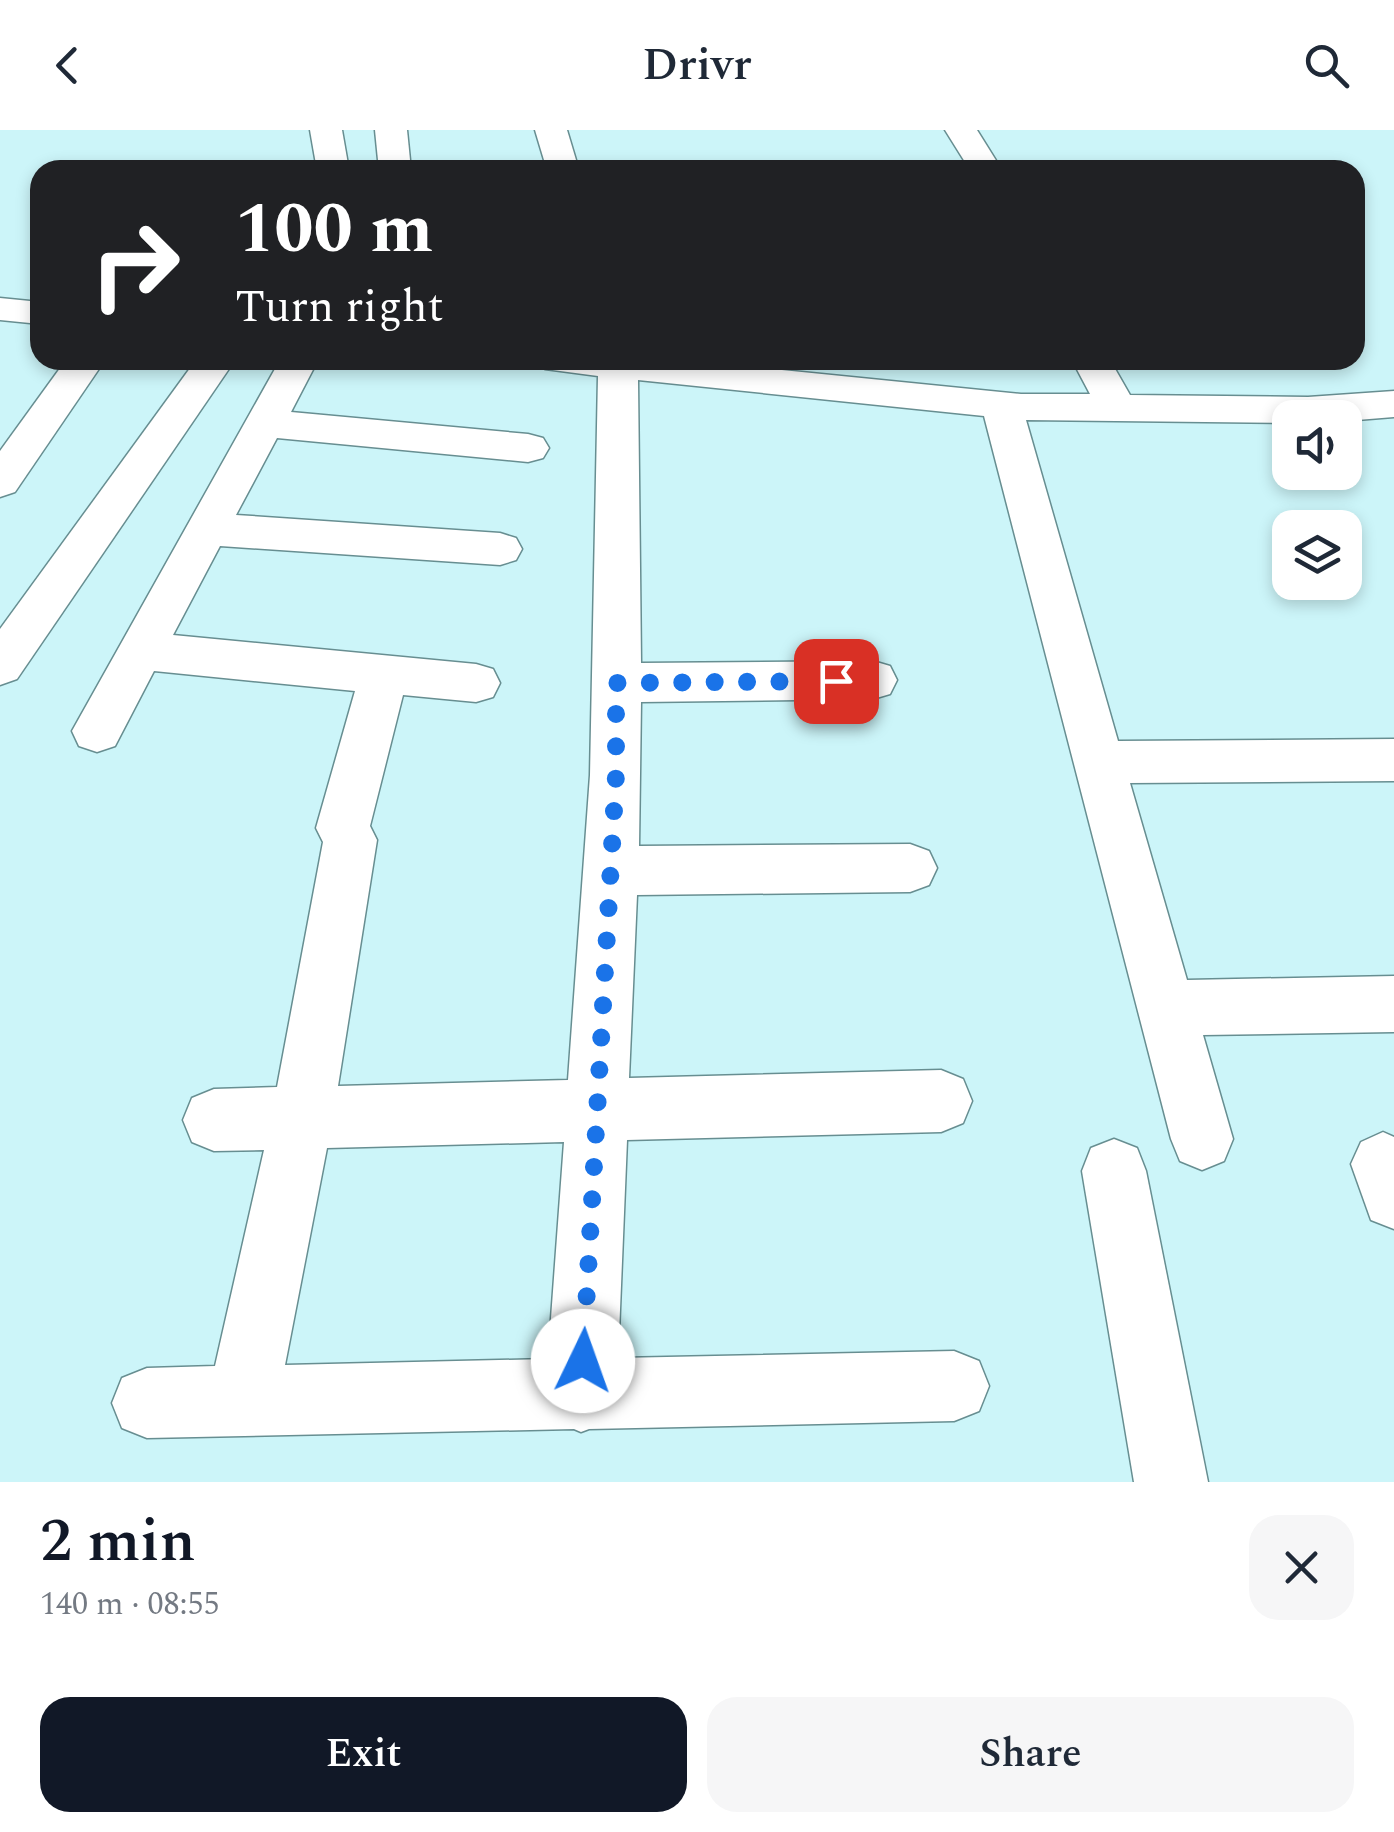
<!DOCTYPE html>
<html lang="en">
<head>
<meta charset="utf-8">
<style>
  body { margin:0; font-family:Spectral,serif; background:#f6f6f7; color:#1f2937; height:100vh; display:flex; flex-direction:column; font-size:38px; white-space:nowrap }
  * { box-sizing:border-box; margin:0 }
  p { font-size:32px; color:#747a83 }
  .icon { flex:none; width:55px; height:55px; fill:none; stroke:currentColor; stroke-width:2; stroke-linecap:round; stroke-linejoin:round }
  .map { position:relative; height:1352px; overflow:hidden }
  .details { display:flex; flex-direction:column; background:#fff; flex:1 }
  .details>* { flex:none }
  .banner { position:absolute; left:30px; top:30px; width:1335px; height:210px; border-radius:30px; box-shadow:0 5px 15px #0003; background:#202124; color:#fff; overflow:hidden }
  .tools { position:absolute; left:1272px; top:270px; display:grid; gap:20px }
  .tools a { display:grid; place-items:center; width:90px; height:90px; border-radius:20px; background:#fff; box-shadow:0 5px 15px #0003; font-size:50px }
  .pin { position:absolute; display:grid; place-items:center; width:85px; height:85px; color:#fff; margin:-42px; border-radius:20px; box-shadow:0 5px 15px #0006 }
  .me { position:absolute; width:110px; margin:-55px; rotate:3deg; stroke-linejoin:round; filter:drop-shadow(0 0 8px #0008) }
  .turn { display:flex; align-items:center; gap:35px; height:210px; padding:0 40px; font-size:45px }
  .turn .icon { width:130px; height:130px; stroke-width:2.5 }
  .turn b { display:block; font-size:70px; line-height:85px }
  .round { display:grid; place-items:center; flex:none; width:105px; height:105px; border-radius:30px; background:#f6f6f7 }
  .headline { display:flex; align-items:center; justify-content:space-between; height:170px; padding:0 40px }
  h1 { font-size:60px; font-weight:600; line-height:75px; color:#111827 }
  .action { display:flex; gap:20px; margin-top:auto; padding:20px 40px }
  .action a { flex:1; height:115px; border-radius:30px; background:#111827; color:#fff; font-size:40px; font-weight:600; line-height:115px; text-align:center }
  .action a+a { background:#f6f6f7; color:#1f2937 }
  header { display:flex; justify-content:space-between; align-items:center; height:130px; padding:0 40px; background:#fff; font-size:45px; font-weight:600 }
  .map>svg:first-child { display:block }
</style>
</head>
<body>
<header><svg class="icon" aria-label="back" viewBox="0 0 24 24"><path d="M15 5l-7 7 7 7"/></svg>Drivr<svg class="icon" aria-label="search" viewBox="0 0 24 24"><circle cx="10" cy="10" r="6"/><path d="M15 15l6 6"/></svg></header>
<div class="map">
<svg width="1394" height="1352" viewBox="0 0 1394 1352">
  <rect width="100%" height="100%" fill="#ccf5f9"/>
  <g fill="none" stroke-linecap="round" stroke-linejoin="round">
    <defs>
      <g id="minor">
        <polygon points="310,0 342,0 349,40 317,40"/>
        <polygon points="375,0 407,0 411,40 379,40"/>
        <polygon points="535,0 567,0 579,40 547,40"/>
        <polygon points="945,0 977,0 1002,40 970,40"/>
        <polygon points="0,168 40,172 40,194 0,190"/>
        <polygon points="66,230 105,230 15,362 0,367 0,321"/>
        <polygon points="196,230 235,230 17,549 0,555 0,499"/>
        <path d="M280,230H318L291,282L528,304L543,308L549,318L543,328L528,332L277,308L236,385L500,403L516,408L522,419L516,430L500,435L220,416L173,505L476,534L493,539L500,553L493,567L476,572L403,565L370,696L377,710L338,956L568,950L590,645L598,246L545,239L540,230H682L1021,264H1090L1072,230H1110L1130,265L1308,267L1394,261V287L1345,291V288H1290V293L1026,290L1118,611L1394,609V651L1130,653L1187,850L1394,846V902L1203,905L1233,1009L1224,1031L1202,1040L1180,1031L1171,1009L984,286L638,250L641,533L873,531L890,536L897,550L890,564L873,569L641,572L639,716L910,714L929,721L937,738L929,755L910,762L637,765L629,948L941,940L963,949L972,971L963,993L941,1002L627,1010L618,1228L954,1221L979,1231L989,1256L979,1281L954,1291L589,1299L581,1302L574,1299L147,1308L122,1298L112,1273L122,1248L147,1238L215,1236L264,1020L214,1021L192,1012L183,990L192,968L214,959L277,957L323,712L316,698L355,561L154,541L115,616L97,622L79,616L72,601ZM564,1012L548,1229L285,1235L327,1018Z"/>
        <polygon points="1383,1002 1394,1007 1394,1099 1371,1090 1351,1034 1361,1012"/>
        <polygon points="1114,1009 1137,1018 1146,1041 1208,1352 1134,1352 1082,1041 1091,1018"/>
      </g>
    </defs>
    <!-- minor casing -->
    <use href="#minor" stroke="#678e91" stroke-width="3"/>
    <!-- minor -->
    <use href="#minor" fill="#fff" fill-rule="evenodd"/>
  </g>
  <g fill="none" stroke-linecap="round" stroke-linejoin="round">
    <!-- route -->
    <polyline stroke="#1a73e8" stroke-width="18" stroke-dasharray="0 32.4" points="583,1231 616,645 616,553 836,551"/>
  </g>
</svg>
<div class="tools">
<a><svg class="icon" aria-label="sound" viewBox="0 0 24 24"><path d="M4 9h4l5-4v14l-5-4H4zM17 9q2 3 0 6"/></svg></a>
<a><svg class="icon" aria-label="layers" viewBox="0 0 24 24"><path d="M12 4l9 5-9 5-9-5zM3 14l9 5 9-5"/></svg></a>
</div>
<div class="pin" style="left:836px;top:551px;background:#d93025"><svg class="icon" aria-label="arrive" viewBox="0 0 24 24"><path d="M6 21V4h12l-3 4 3 4H6"/></svg></div>
<svg class="me" style="left:583px;top:1231px" viewBox="-20 -20 40 40"><circle r="19" fill="#fff"/><path d="M0-13L10 11 0 6-10 11z" fill="#1a73e8"/></svg>
<div class="banner">
<div class="turn"><svg class="icon" aria-label="right" viewBox="0 0 24 24"><path d="M7 20v-9h11M14 6l5 5-5 5"/></svg><div><b>100 m</b>Turn right</div></div>
</div>
</div>
<section class="details">
<div class="headline"><div><h1>2 min</h1><p>140 m · 08:55</p></div><a class="round"><svg class="icon" aria-label="close" viewBox="0 0 24 24"><path d="M6 6l12 12M18 6L6 18"/></svg></a></div>
<div class="action"><a>Exit</a><a>Share</a></div>
</section>
</body>
</html>
